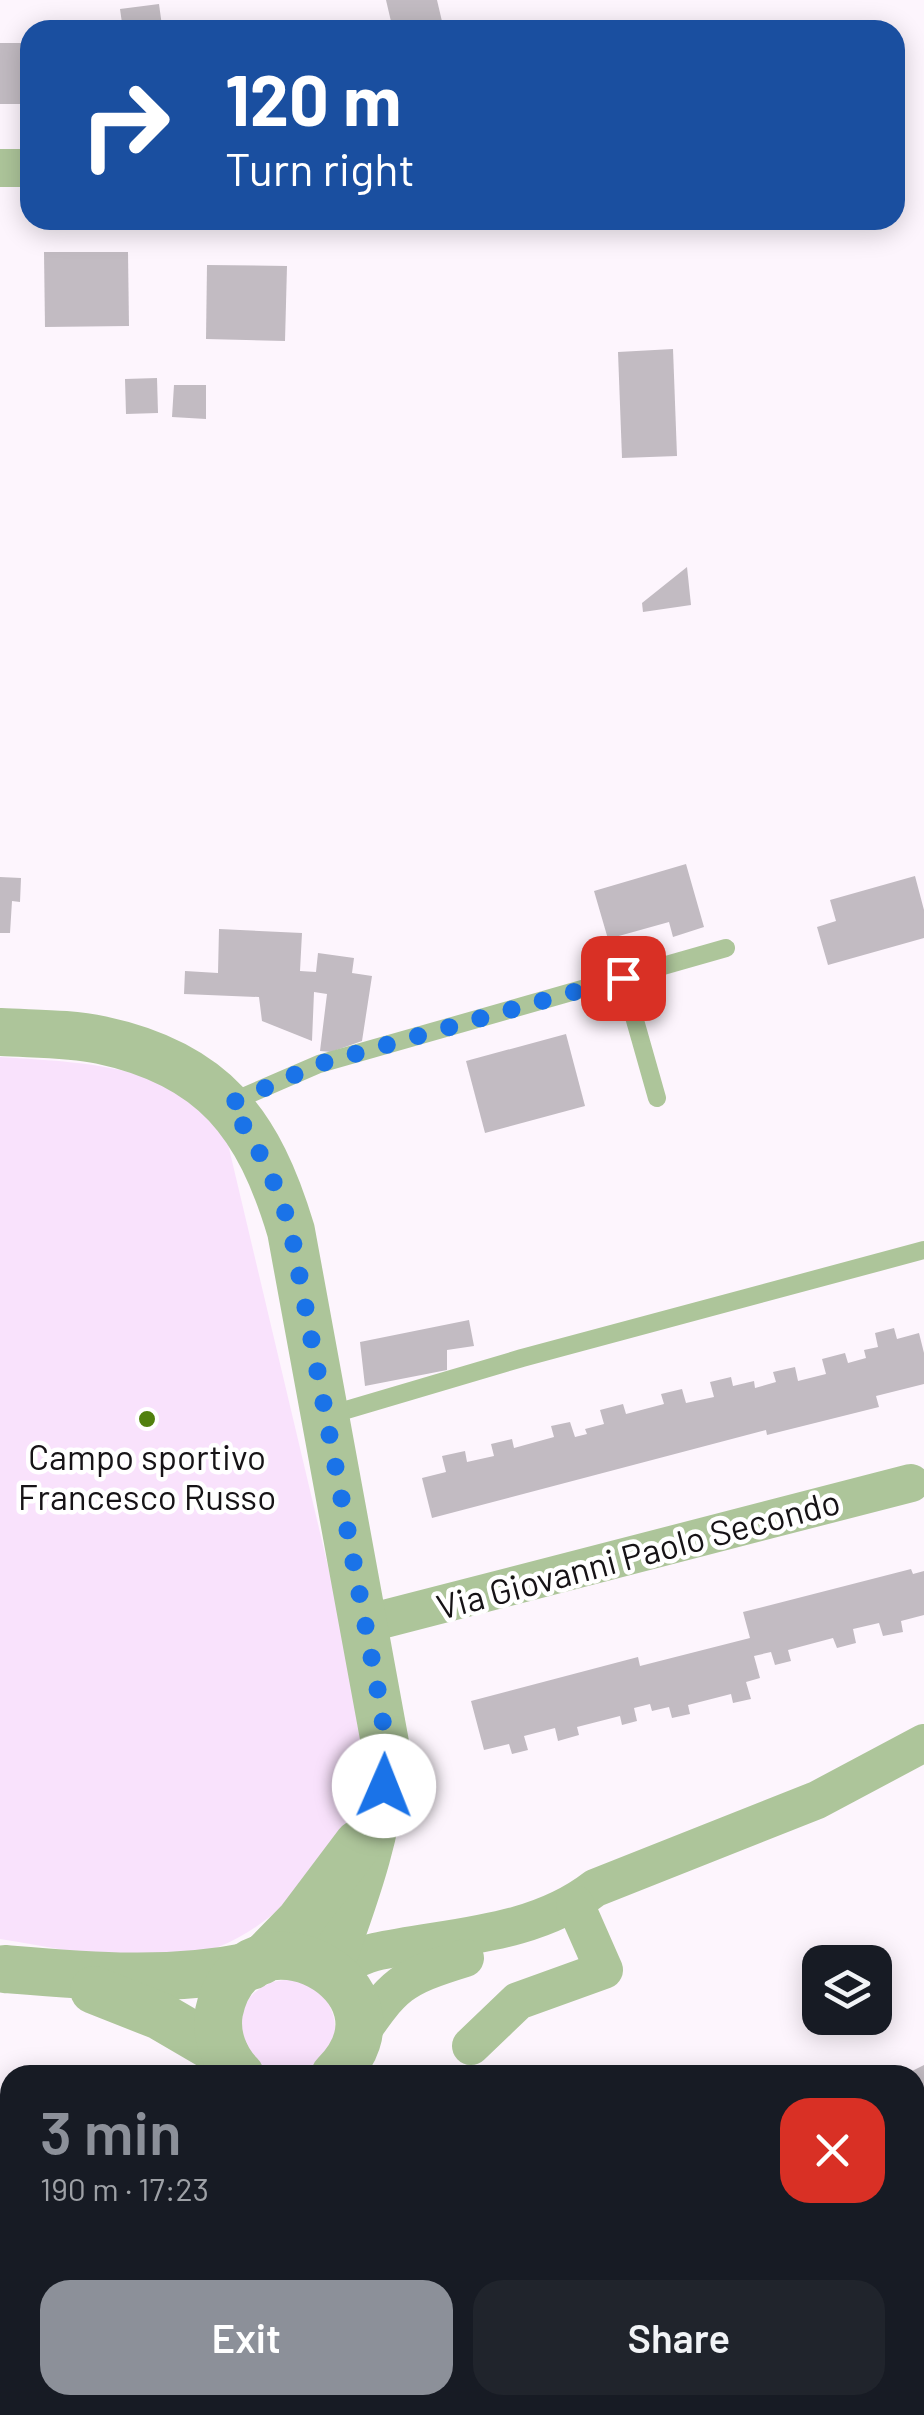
<!DOCTYPE html>
<html lang="en">
<head>
<meta charset="utf-8">
<style>
  body { margin:0; font-family:Barlow,sans-serif; background:#20242c; color:#f1f3f6; height:100vh; display:flex; flex-direction:column; font-size:38px; white-space:nowrap }
  * { box-sizing:border-box; margin:0 }
  p { font-size:32px; color:#9ea1a6 }
  .icon { flex:none; width:55px; height:55px; fill:none; stroke:currentColor; stroke-width:2; stroke-linecap:round; stroke-linejoin:round }
  .map { position:relative; flex:1; overflow:hidden }
  .details { position:absolute; left:0px; top:2065px; width:925px; height:350px; display:flex; flex-direction:column; background:#171b24; border-radius:30px 30px 0 0; box-shadow:0 5px 25px #0003 }
  .details>* { flex:none }
  .top-card { position:absolute; left:20px; top:20px; width:885px; height:210px; border-radius:30px; box-shadow:0 5px 25px #0003; background:#1a4fa0; color:#fff; overflow:hidden }
  .buttons { position:absolute; left:802px; top:1945px; display:grid; gap:20px }
  .buttons a { display:grid; place-items:center; width:90px; height:90px; border-radius:20px; background:#171b24; box-shadow:0 5px 25px #0003; font-size:50px }
  .pin { position:absolute; display:grid; place-items:center; width:85px; height:85px; color:#fff; margin:-42px; border-radius:20px; box-shadow:0 5px 15px #0006 }
  .me { position:absolute; width:110px; margin:-55px; rotate:1deg; stroke-linejoin:round; filter:drop-shadow(0 0 8px #0008) }
  .turn { display:flex; align-items:center; gap:35px; height:210px; padding:0 40px; font-size:45px }
  .turn .icon { width:130px; height:130px; stroke-width:2.5 }
  .turn b { display:block; font-size:70px; line-height:85px }
  .round { display:grid; place-items:center; flex:none; width:105px; height:105px; border-radius:30px; background:#20242c }
  .headline { display:flex; align-items:center; justify-content:space-between; height:170px; padding:0 40px }
  h1 { font-size:60px; font-weight:600; line-height:75px; color:#8c9099 }
  .button { display:flex; gap:20px; margin-top:auto; padding:20px 40px }
  .button a { flex:1; height:115px; border-radius:30px; background:#8c9099; color:#fff; font-size:40px; font-weight:600; line-height:115px; text-align:center }
  .button a+a { background:#20242c; color:#f1f3f6 }
  .map>svg:first-child { display:block }
</style>
</head>
<body>
<div class="map">
<svg width="924" height="2415" viewBox="0 0 924 2415">
  <rect width="100%" height="100%" fill="#fdf5fd"/>
  <!-- green -->
  <g fill="#f9e2fc">
    <path d="M0,1057C81,1063 185,1062 228,1144L358,1693C361,1724 365,1755 359,1785C344,1860 260,1947 182,1957C122,1964 59,1948 0,1939Z"/>
    <circle cx="287" cy="2028" r="48"/>
  </g>
  <!-- building -->
  <g fill="#c2bbc2">
    <polygon points="386,0 437,0 444,30 393,30"/>
    <polygon points="159,4 162,26 191,21 192,30 123,30 120,9"/>
    <rect x="0" y="43" width="30" height="61"/>
    <polygon points="44,252 128,252 129,326 45,327"/>
    <polygon points="207,265 287,266 285,341 206,339"/>
    <polygon points="673,349 677,456 622,458 618,352"/>
    <polygon points="157,378 158,413 126,414 125,379"/>
    <polygon points="174,385 206,385 206,419 172,417"/>
    <polygon points="687,567 691,605 643,612 642,603"/>
    <polygon points="686,864 704,927 673,937 669,922 608,939 594,891"/>
    <polygon points="915,876 924,910 924,938 828,965 817,927 836,921 830,900"/>
    <polygon points="0,877 21,878 20,902 12,901 10,933 0,933"/>
    <polygon points="219,929 302,933 300,971 316,972 318,953 354,958 352,973 372,976 362,1041 331,1052 320,1051 327,994 314,992 312,1041 262,1021 259,997 184,994 185,971 218,973"/>
    <polygon points="566,1034 585,1106 485,1133 466,1061"/>
    <polygon points="469,1320 474,1346 447,1350 447,1370 365,1386 360,1342"/>
    <polygon points="894,1328 897,1339 919,1333 924,1353 924,1384 876,1396 879,1407 767,1435 766,1430 432,1518 422,1478 446,1472 442,1456 465,1451 467,1462 494,1456 491,1444 512,1439 514,1448 554,1437 551,1426 570,1422 575,1437 587,1434 585,1429 604,1424 600,1410 623,1404 626,1414 664,1404 661,1394 682,1389 686,1403 714,1397 710,1382 731,1377 733,1386 754,1381 755,1388 776,1382 773,1372 795,1367 798,1381 826,1374 822,1359 845,1353 848,1363 866,1358 864,1350 878,1347 875,1333"/>
    <polygon points="911,1569 913,1574 924,1571 924,1615 901,1621 903,1632 883,1636 879,1623 853,1629 856,1643 837,1648 833,1638 788,1650 791,1661 775,1665 771,1652 754,1656 760,1678 746,1682 751,1699 733,1703 731,1694 688,1705 690,1714 672,1718 669,1707 652,1711 650,1704 634,1708 637,1721 622,1725 620,1716 577,1727 579,1735 558,1741 555,1728 524,1736 528,1750 512,1754 509,1744 484,1750 471,1701 638,1657 640,1666 750,1638 743,1612"/>
    <polygon points="924,2065 924,2134 915,2139 915,2075 904,2075"/>
    <polygon points="10,2180 10,2228 0,2213 0,2184"/>
    <polygon points="150,2405 203,2405 203,2406 174,2415 136,2415"/>
    <polygon points="208,2405 236,2405 238,2415 211,2415"/>
    <polygon points="383,2405 458,2405 459,2406 432,2415 386,2415"/>
    <polygon points="697,2405 751,2405 759,2415 684,2415"/>
    <polygon points="843,2405 900,2405 891,2415 844,2415"/>
  </g>
  <g fill="none" stroke-linecap="round" stroke-linejoin="round">
    <!-- service -->
    <g stroke="#adc59a" stroke-width="18">
      <polyline points="623,978 657,1098"/>
      <polyline points="229,1103 319,1064 726,948"/>
      <polyline points="326,1416 522,1358 924,1250"/>
    </g>
    <!-- minor -->
    <g stroke="#adc59a" stroke-width="38">
      <polyline points="0,168 30,168"/>
      <polyline points="365,1624 911,1483"/>
      <path d="M333,1972C346,1965 360,1955 375,1952C449,1936 533,1936 595,1888L817,1800L924,1743"/>
      <path d="M356,2040C394,1984 400,1978 465,1958"/>
      <polyline points="471,2046 518,2001 604,1970 575,1904"/>
      <polyline points="0,2356 10,2368"/>
      <polyline points="43,2405 51,2415"/>
    </g>
    <!-- tertiary -->
    <g stroke="#adc59a" stroke-width="48">
      <path d="M0,1032C33,1034 69,1033 101,1040C214,1064 259,1124 291,1231L385,1743C382,1823 356,1894 329,1968"/>
      <polyline points="261,1961 300,1921 358,1844"/>
      <path d="M5,1969C89,1976 168,1983 251,1966"/>
      <polyline points="94,1990 160,2016 225,2054"/>
      <path d="M240,2075C224,2059 215,2035 219,2012C243,1893 424,1986 335,2075"/>
      <polyline points="276,2405 278,2415"/>
    </g>
  </g>
  <g fill="none" stroke-linecap="round" stroke-linejoin="round">
    <!-- route -->
    <path stroke="#1a73e8" stroke-width="18" stroke-dasharray="0 32.4" d="M384,1786L386,1743L379,1697L291,1231C277,1183 258,1145 229,1104L319,1064L623,978"/>
  </g>
  <!-- markers -->
  <circle fill="#51800e" stroke="#fff" stroke-width="4" cx="147" cy="1419" r="10"/>
  <g text-anchor="middle" dominant-baseline="central" stroke-width="9" stroke-linejoin="round" paint-order="stroke">
    <!-- poi labels -->
    <g font-size="35" fill="#161316" stroke="#fff">
      <text x="147" y="1456">Campo sportivo<tspan x="147" dy="40">Francesco Russo</tspan></text>
    </g>
    <!-- street labels -->
    <g font-size="35" fill="#161316" stroke="#fff">
      <text transform="translate(638 1553) rotate(-15)">Via Giovanni Paolo Secondo</text>
    </g>
  </g>
</svg>
<div class="buttons">
<a><svg class="icon" aria-label="layers" viewBox="0 0 24 24"><path d="M12 4l9 5-9 5-9-5zM3 14l9 5 9-5"/></svg></a>
</div>
<div class="pin" style="left:623px;top:978px;background:#d93025"><svg class="icon" aria-label="arrive" viewBox="0 0 24 24"><path d="M6 21V4h12l-3 4 3 4H6"/></svg></div>
<svg class="me" style="left:384px;top:1786px" viewBox="-20 -20 40 40"><circle r="19" fill="#fff"/><path d="M0-13L10 11 0 6-10 11z" fill="#1a73e8"/></svg>
<div class="top-card">
<div class="turn"><svg class="icon" aria-label="right" viewBox="0 0 24 24"><path d="M7 20v-9h11M14 6l5 5-5 5"/></svg><div><b>120 m</b>Turn right</div></div>
</div>
<section class="details">
<div class="headline"><div><h1>3 min</h1><p>190 m · 17:23</p></div><a class="round" style="background:#d93025;color:#fff"><svg class="icon" aria-label="close" viewBox="0 0 24 24"><path d="M6 6l12 12M18 6L6 18"/></svg></a></div>
<div class="button"><a>Exit</a><a>Share</a></div>
</section>
</div>
</body>
</html>
